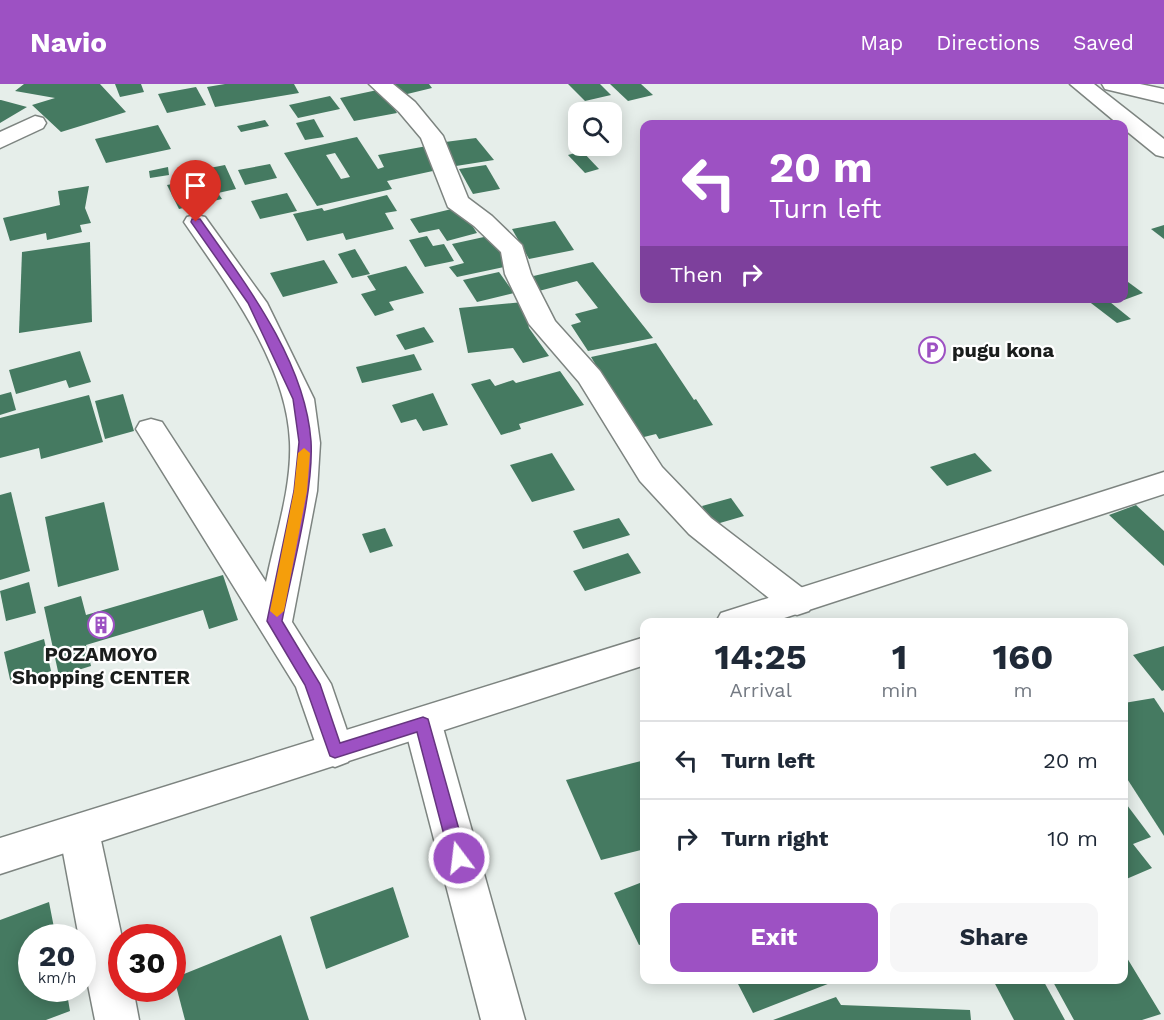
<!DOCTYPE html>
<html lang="en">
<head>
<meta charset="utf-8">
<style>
  body { margin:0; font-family:"Work Sans",sans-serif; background:#f6f6f7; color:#1f2937; height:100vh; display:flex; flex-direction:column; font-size:22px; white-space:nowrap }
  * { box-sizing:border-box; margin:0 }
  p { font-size:20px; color:#747a83 }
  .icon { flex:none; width:33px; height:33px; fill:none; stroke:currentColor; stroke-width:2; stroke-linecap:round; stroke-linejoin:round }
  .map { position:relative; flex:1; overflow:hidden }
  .details { position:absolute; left:640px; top:534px; width:488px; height:366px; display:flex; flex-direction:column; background:#fff; border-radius:12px; box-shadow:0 3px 15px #0003 }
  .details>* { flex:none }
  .hud { position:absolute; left:640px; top:36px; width:488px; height:183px; border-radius:12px; box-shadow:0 3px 15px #0003; background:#9d51c3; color:#fff; overflow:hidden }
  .controls { position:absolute; left:568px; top:18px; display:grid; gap:12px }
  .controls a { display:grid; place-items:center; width:54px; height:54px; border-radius:12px; background:#fff; box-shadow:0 3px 15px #0003; font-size:30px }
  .speed { position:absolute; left:18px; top:840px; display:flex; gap:12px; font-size:30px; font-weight:700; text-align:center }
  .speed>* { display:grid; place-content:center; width:78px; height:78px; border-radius:50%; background:#fff; box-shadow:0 3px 15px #0003; line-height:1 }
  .speed small { font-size:15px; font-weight:400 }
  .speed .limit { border:9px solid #d22; background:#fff; color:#111 }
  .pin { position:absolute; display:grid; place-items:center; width:51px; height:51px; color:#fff; margin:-62px -26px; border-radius:50% 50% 50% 0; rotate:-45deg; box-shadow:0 0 6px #0007 }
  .pin .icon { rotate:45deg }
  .me { position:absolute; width:66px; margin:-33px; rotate:345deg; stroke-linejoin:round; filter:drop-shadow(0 0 4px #0008) }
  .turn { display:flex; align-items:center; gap:21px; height:126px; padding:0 30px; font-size:27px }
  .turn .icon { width:78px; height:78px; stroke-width:2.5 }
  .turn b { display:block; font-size:42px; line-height:51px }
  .then { display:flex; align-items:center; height:57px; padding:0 30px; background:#0003; gap:12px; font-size:22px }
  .eta { display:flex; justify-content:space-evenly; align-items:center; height:102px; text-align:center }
  .eta b { font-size:36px; font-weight:700; line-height:42px }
  .cta { display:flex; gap:12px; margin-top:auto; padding:12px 30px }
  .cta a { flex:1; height:69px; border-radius:12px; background:#9d51c3; color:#fff; font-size:24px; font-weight:700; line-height:69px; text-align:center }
  .cta a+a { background:#f6f6f7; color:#1f2937 }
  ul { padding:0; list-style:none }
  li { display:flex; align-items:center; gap:18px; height:78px; padding:0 30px; border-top:2px solid #e0e1e3 }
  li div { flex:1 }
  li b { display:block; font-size:22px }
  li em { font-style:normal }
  header { display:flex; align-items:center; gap:36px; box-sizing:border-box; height:84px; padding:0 30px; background:#9d51c3; color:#fff }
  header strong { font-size:28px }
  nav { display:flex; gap:33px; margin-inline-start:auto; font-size:21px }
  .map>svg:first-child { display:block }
</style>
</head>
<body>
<header>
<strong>Navio</strong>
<nav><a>Map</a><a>Directions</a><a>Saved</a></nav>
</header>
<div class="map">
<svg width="1164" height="936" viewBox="0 0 1164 936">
  <rect width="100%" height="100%" fill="#e6eeea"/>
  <!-- building -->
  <g fill="#457a61" fill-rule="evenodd">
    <polygon points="24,0 100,0 126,28 61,48 32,21 55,14 15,7"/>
    <polygon points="115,0 141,0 144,8 120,13"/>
    <polygon points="225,0 294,0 299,9 215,23 207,3"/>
    <polygon points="392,0 429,0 432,4 399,12"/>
    <polygon points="568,0 600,0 611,11 585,17"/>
    <polygon points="610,0 641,0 653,11 628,17"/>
    <polygon points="196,3 206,21 167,29 158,10"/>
    <polygon points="382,5 397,29 354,37 340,14"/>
    <polygon points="330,12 340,25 298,34 289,21"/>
    <polygon points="0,16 1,16 27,23 0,39"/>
    <polygon points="314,35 324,53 305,56 296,39"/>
    <polygon points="265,36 269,42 241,48 237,42"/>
    <polygon points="158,41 171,65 106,79 95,55"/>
    <path d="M357,53L378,85L384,83L378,71L427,62L442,85L387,97L392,105L317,122L284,69ZM335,69L350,93L341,95L326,71Z"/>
    <polygon points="476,54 494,76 456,82 445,58"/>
    <polygon points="582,67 599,85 585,89 568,71"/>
    <polygon points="270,80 277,94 245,101 238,86"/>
    <polygon points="225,81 236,105 218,109 222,115 179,125 167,101 188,97 184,89"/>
    <polygon points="486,81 500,105 473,110 459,85"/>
    <polygon points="168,83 169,91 150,94 149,87"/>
    <polygon points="89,102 85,124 91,139 80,141 82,148 47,156 46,149 10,157 3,134 60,121 58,107"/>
    <polygon points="287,109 297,127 260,135 251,117"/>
    <polygon points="387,111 397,127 385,129 394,145 346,156 343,149 307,157 293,130 322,124 324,127"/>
    <polygon points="460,123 477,149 447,157 439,145 419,149 410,135"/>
    <polygon points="555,137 574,166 529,175 512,145"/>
    <polygon points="1164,141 1164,155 1151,145"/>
    <polygon points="493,151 513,181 457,193 449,183 464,179 452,160"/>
    <polygon points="427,152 433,162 444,160 454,177 425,183 409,156"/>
    <polygon points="90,158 92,238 19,249 22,168"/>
    <polygon points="355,165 370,190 352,194 338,170"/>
    <polygon points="324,176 338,199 283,213 270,189"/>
    <polygon points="593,178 600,187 653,254 588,267 571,241 581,238 575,230 598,224 577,197 535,208 525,194"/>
    <polygon points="406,182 424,209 389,218 394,226 375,232 361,210 376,206 367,192"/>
    <polygon points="499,188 514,209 477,218 463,196"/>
    <polygon points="1124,195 1143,209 1124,216"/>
    <polygon points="1105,214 1131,235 1117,239 1087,216"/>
    <polygon points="523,218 529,244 549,272 523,279 513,264 468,269 459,224"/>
    <polygon points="424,243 434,258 405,266 396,251"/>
    <polygon points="656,259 694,316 696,315 713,341 659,355 656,350 640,354 591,273"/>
    <polygon points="80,267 91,298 69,304 66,296 16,310 9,286"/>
    <polygon points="414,270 422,286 362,299 356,283"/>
    <polygon points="560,287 584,321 519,340 521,345 501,351 471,300 490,295 495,302 513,296 516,299"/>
    <polygon points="11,308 16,326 0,331 0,311"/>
    <polygon points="433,309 448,341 423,347 416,335 401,339 392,321"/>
    <polygon points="123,310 134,347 105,355 95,317"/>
    <polygon points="89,311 103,358 41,375 39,364 0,374 0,334"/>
    <polygon points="552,369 575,406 532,418 510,381"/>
    <polygon points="975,369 992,387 947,402 930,383"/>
    <polygon points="11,408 30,487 0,496 0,411"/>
    <polygon points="731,414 744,432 713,441 702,422"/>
    <polygon points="104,418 119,486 58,503 45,433"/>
    <polygon points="1136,421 1164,447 1164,482 1109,431"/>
    <polygon points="619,434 630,451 583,465 573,447"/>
    <polygon points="385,444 393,462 370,469 362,450"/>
    <polygon points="628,469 641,489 585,507 573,487"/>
    <polygon points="223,491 238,536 209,545 203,526 86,561 91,582 59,592 44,523 81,512 86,531"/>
    <polygon points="29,498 36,529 6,537 0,507"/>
    <polygon points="44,555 51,587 11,600 4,568"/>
    <polygon points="1164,562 1164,606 1162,607 1133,571"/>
    <polygon points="1154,614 1164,629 1164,752 1124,690 1124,619"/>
    <polygon points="645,676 645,765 601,776 566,696"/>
    <polygon points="1124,717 1151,753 1133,760 1152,784 1124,796"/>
    <polygon points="645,797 645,859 639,861 614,809"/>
    <polygon points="393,803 409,853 326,885 310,833"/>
    <polygon points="49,818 56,854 32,854 32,904 66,904 70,927 46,936 0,936 0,836"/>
    <polygon points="281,851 309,936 185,936 174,894"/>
    <polygon points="1124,869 1161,930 1142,936 1074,936 1052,896 1124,896"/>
    <polygon points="736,896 838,896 753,929"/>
    <polygon points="993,896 1043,896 1065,936 1014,936"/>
    <polygon points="836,913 841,921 970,926 971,936 773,936"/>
  </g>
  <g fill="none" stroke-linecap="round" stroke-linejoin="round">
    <defs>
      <g id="minor">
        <polygon points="369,0 393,0 415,18 443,52 468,114 492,132 522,161 531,190 555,237 600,287 662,383 711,434 809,509 814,518 809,527 797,531 785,527 689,450 640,397 579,298 529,240 505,190 501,168 474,142 448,123 421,54 399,28"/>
        <polygon points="1070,0 1094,0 1164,55 1164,73 1156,71 1124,45 1124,40 1118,40"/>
        <polygon points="1102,0 1140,0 1164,5 1164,19 1105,5"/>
        <polygon points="35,32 43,34 46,39 43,44 0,64 0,48"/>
        <path d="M196,131L205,133L267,219L314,315L320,359L317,407L292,538L331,600L354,667L348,678L335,683L322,678L296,603L136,345L140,338L151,335L162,338L266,498C275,453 292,404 290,358C287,279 227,201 184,138L187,133Z"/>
        <polygon points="423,625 436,629 442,640 525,936 481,936 404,640 410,629"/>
        <polygon points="79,730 93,735 99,747 122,854 122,904 133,904 139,936 95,936 82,871 82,854 79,854 59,747 65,735"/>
      </g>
      <g id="secondary">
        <polygon points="1164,388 1164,410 772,538 716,538 721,529"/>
        <polygon points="645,553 645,581 0,790 0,754"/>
      </g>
    </defs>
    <!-- minor casing -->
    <use href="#minor" stroke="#7d8480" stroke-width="3"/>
    <!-- secondary casing -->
    <use href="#secondary" stroke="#7d8480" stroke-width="3"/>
    <!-- minor -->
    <use href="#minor" fill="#fff" fill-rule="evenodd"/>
    <!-- secondary -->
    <use href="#secondary" fill="#fff" fill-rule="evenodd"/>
  </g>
  <!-- route -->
  <path fill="#9d51c3" stroke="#66357f" stroke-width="1.5" d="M192,135H200C245,199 305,276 311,357C314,407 292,485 282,537L320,600L340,659L423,633L428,635L467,774L465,779L459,781L453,779L450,774L417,648L335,674L330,672L305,601L267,537L294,407L299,358L293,315L248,219L191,138Z"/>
  <!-- slow -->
  <polygon fill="#f59e0b" points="304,364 310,369 307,407 284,527 277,533 270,527 294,407 298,369"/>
  <!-- icons -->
  <defs>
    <symbol id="parking-ring" viewBox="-11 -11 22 22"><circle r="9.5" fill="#fff" stroke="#9d51c3" stroke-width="1.5"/><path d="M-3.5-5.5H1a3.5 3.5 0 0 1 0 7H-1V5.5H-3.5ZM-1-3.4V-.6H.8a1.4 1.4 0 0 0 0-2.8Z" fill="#9d51c3"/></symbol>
    <symbol id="building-ring" viewBox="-11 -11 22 22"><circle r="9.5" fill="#fff" stroke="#9d51c3" stroke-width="1.5"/><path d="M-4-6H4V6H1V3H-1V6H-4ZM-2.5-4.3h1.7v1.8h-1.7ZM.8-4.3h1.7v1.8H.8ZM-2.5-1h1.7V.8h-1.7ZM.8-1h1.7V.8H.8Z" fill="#9d51c3"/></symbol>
  </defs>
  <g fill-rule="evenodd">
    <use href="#parking-ring" x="917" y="251" width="30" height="30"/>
    <use href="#building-ring" x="86" y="526" width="30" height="30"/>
  </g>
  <g text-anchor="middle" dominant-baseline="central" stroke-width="4.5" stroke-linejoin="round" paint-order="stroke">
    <!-- poi labels -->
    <g font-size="20" font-weight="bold" fill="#1a1d1c" stroke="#fff" text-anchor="start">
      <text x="952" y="266">pugu kona</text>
      <text x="101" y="570" text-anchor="middle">POZAMOYO<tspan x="101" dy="23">Shopping CENTER</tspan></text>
    </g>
  </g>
</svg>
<div class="controls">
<a><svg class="icon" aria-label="search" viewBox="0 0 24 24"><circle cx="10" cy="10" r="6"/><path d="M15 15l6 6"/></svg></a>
</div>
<div class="speed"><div>20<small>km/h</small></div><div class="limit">30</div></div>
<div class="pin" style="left:196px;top:138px;background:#d93025"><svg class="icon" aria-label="arrive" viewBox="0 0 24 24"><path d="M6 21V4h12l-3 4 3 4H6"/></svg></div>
<svg class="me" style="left:459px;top:774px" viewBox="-20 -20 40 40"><circle r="17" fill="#9d51c3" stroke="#fff" stroke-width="3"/><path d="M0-11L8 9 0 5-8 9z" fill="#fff"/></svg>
<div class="hud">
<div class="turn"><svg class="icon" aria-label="left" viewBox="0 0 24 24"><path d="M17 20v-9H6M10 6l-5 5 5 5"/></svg><div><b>20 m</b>Turn left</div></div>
<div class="then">Then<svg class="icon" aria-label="right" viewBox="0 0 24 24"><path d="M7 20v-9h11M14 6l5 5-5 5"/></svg></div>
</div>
<section class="details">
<div class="eta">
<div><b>14:25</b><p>Arrival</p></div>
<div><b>1</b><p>min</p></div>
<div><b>160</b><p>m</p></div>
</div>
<ul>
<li><svg class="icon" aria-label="left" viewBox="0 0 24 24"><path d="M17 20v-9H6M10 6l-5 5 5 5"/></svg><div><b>Turn left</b></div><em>20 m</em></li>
<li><svg class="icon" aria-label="right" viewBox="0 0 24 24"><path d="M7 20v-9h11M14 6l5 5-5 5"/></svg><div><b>Turn right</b></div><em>10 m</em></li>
</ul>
<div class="cta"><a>Exit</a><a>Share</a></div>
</section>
</div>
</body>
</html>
